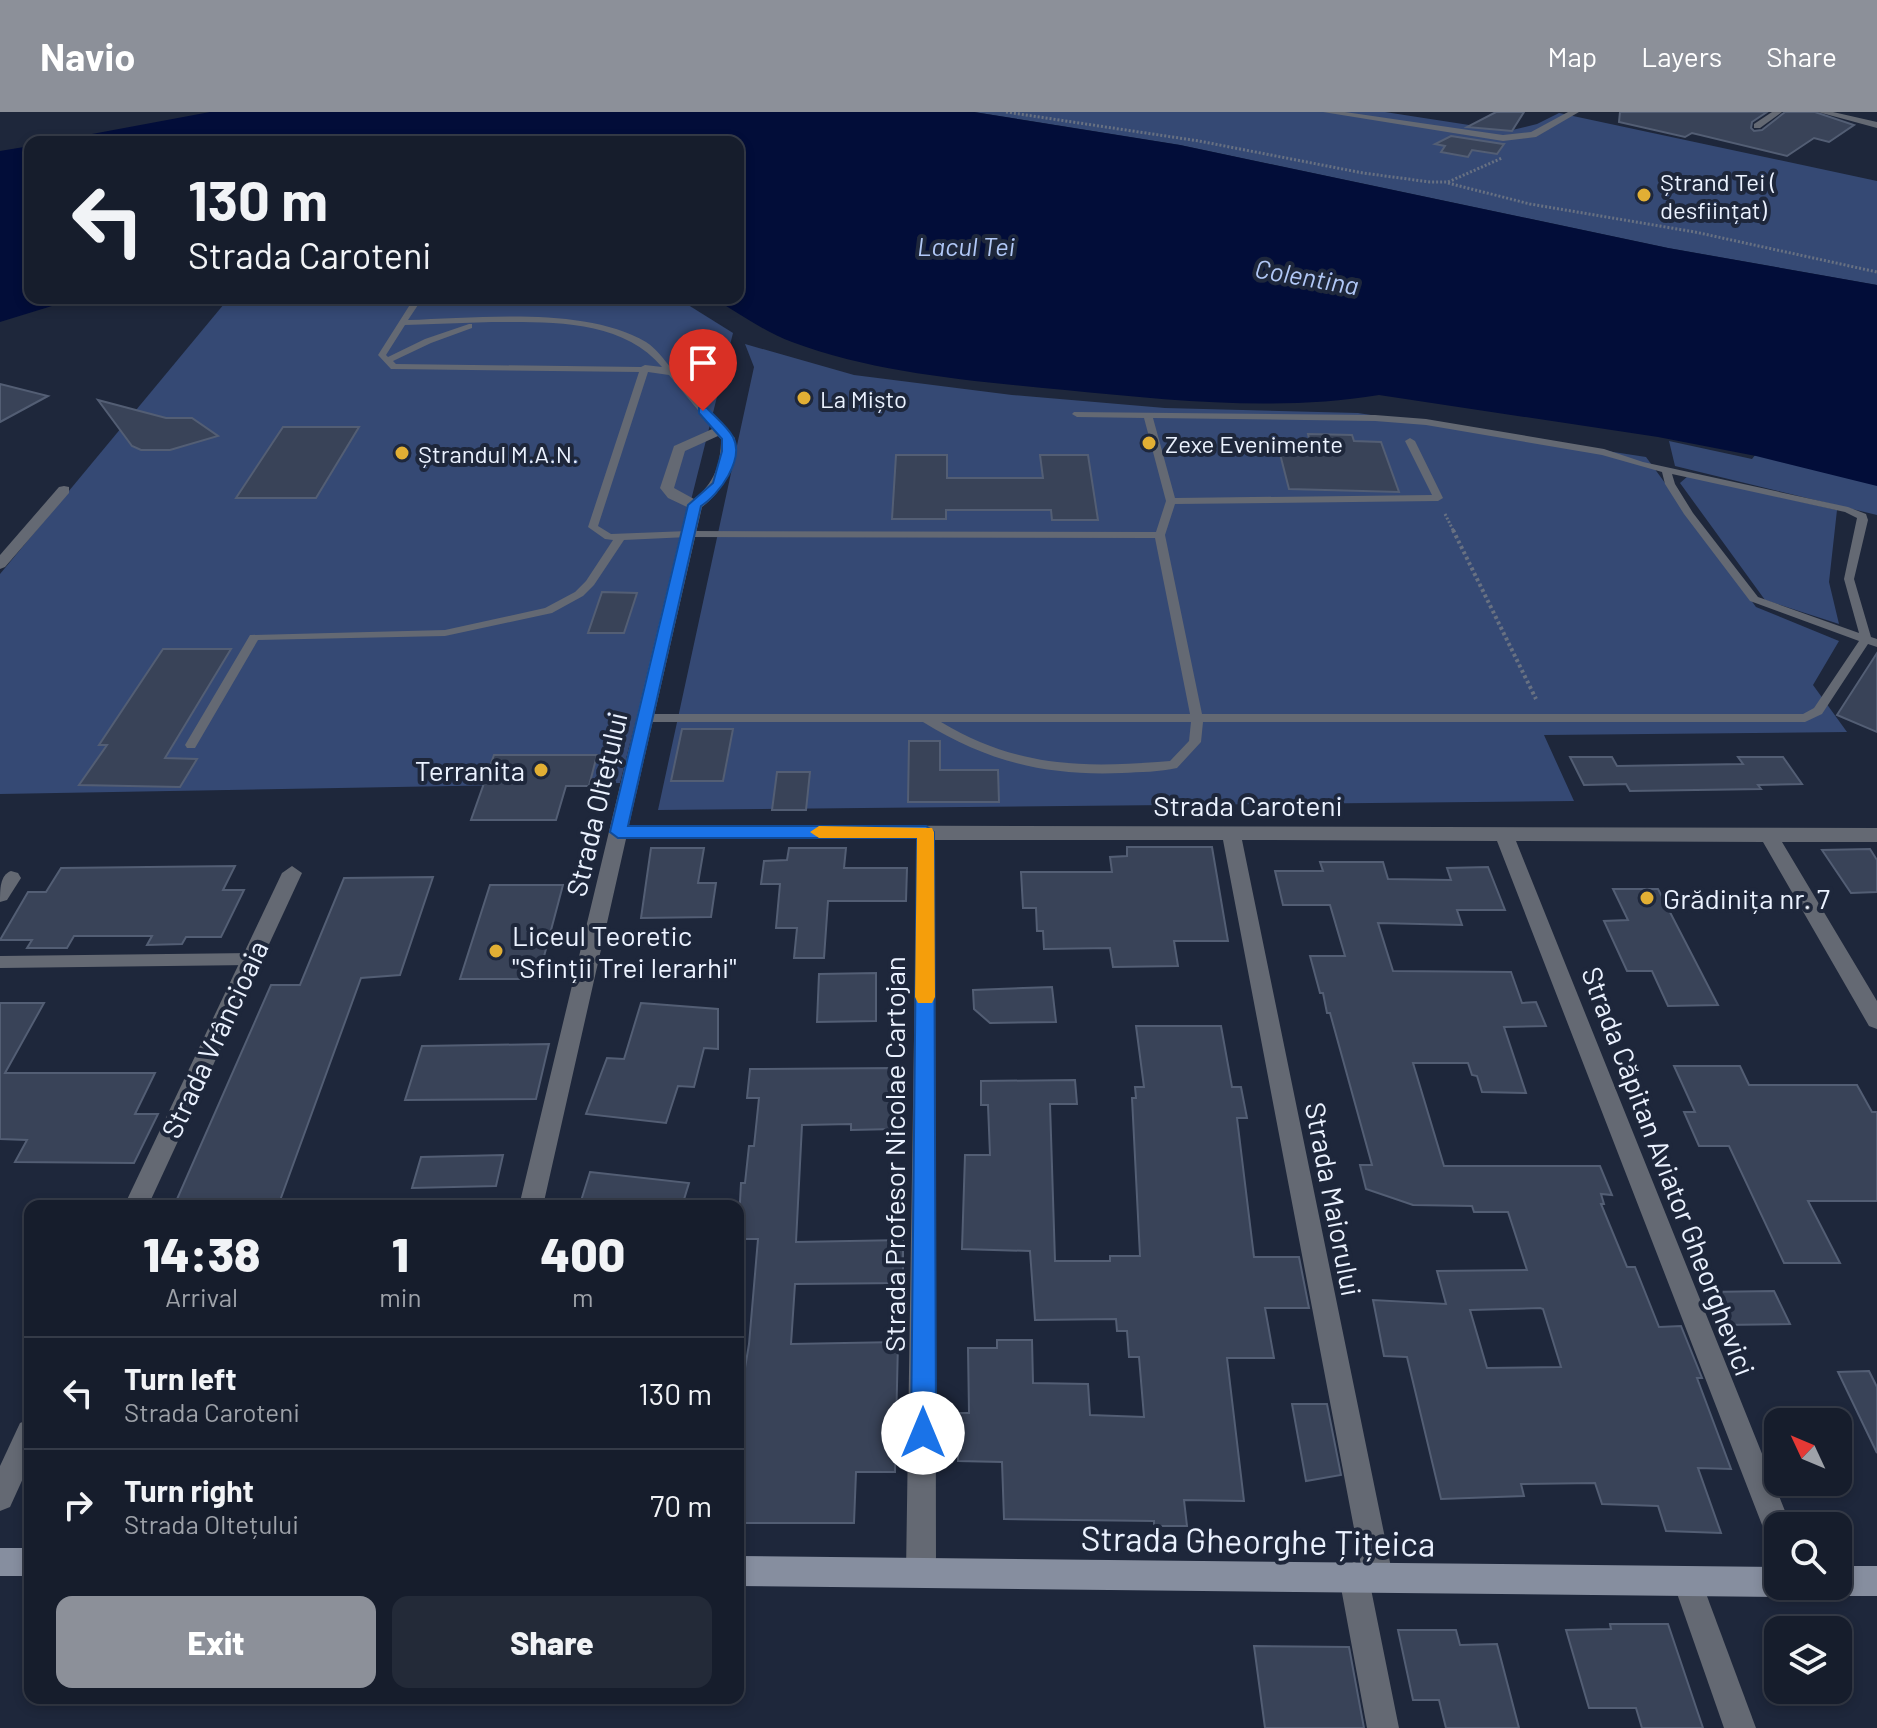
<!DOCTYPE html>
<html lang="en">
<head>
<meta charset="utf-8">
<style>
  body { margin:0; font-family:Barlow,sans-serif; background:#232a38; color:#f1f3f6; height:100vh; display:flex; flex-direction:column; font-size:30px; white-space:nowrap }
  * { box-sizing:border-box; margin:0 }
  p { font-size:26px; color:#9ea2a9 }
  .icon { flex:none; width:44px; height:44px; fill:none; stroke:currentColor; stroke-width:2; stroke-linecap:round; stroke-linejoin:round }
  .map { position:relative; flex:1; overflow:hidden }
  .details { position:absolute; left:24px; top:1088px; width:720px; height:504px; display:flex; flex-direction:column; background:#161d2c; border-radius:16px; box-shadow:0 4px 12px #0003,0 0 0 2px #353b48 }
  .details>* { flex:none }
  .top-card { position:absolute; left:24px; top:24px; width:720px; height:168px; border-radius:16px; box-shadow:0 4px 12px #0003,0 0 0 2px #353b48; background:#161d2c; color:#f1f3f6; overflow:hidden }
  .needle { width:52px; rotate:314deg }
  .controls { position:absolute; left:1764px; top:1296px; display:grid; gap:16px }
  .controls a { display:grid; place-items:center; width:88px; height:88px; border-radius:16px; background:#161d2c; box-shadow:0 4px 12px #0003,0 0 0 2px #353b48; font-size:40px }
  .pin { position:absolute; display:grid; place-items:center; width:68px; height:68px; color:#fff; margin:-82px -34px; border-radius:50% 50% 50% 0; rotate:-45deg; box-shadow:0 0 8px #0007 }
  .pin .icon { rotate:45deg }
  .me { position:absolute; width:88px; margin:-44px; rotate:0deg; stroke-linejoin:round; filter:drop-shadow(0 0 6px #0008) }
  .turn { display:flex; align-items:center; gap:28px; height:168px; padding:0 32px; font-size:36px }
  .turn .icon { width:104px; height:104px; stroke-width:2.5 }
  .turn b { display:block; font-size:56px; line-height:68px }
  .eta { display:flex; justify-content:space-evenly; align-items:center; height:136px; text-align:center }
  .eta b { font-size:48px; font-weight:800; line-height:56px }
  .primary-button { display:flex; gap:16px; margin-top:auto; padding:16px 32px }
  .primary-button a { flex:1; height:92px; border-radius:16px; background:#8c9099; color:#fff; font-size:32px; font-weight:800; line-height:92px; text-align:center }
  .primary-button a+a { background:#232a38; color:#f1f3f6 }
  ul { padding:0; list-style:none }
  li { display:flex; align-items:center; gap:24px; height:112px; padding:0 32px; border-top:2px solid #353b48 }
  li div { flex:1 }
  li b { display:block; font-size:30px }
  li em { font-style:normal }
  header { display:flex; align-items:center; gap:48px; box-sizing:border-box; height:112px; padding:0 40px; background:#8c9099; color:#fff }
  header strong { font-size:38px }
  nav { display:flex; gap:44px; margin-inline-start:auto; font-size:28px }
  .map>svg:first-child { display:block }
</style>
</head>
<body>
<header>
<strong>Navio</strong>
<nav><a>Map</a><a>Layers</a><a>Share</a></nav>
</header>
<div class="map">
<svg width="1877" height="1616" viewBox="0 0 1877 1616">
  <rect width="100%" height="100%" fill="#1e273b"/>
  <!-- green -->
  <g fill="#354974">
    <polygon points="974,0 1385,0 1508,19 1537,12 1559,1 1877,69 1877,173 1668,136 1180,33"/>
    <polygon points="229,186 677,186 733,221 620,671 0,682 0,462"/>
    <polygon points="745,232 854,263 1012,283 1165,296 1358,301 1646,345 1756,495 1839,529 1813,573 1847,620 1544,623 1574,689 658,698 754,255"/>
    <polygon points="1669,329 1752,347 1756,342 1877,372 1877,403 1675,354"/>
    <polygon points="1688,364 1837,398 1829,470 1839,512 1765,488 1680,371"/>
  </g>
  <!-- water -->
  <g fill="#020d39">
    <path d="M210,0H974L1180,33L1668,136L1877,173V374L1756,344L1658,325L1379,283C1276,300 1168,288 1065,278C974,269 878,262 792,230C764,220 738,200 712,186H738V172L742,171L738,168V30H49Z"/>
    <polygon points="30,34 30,186 78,186 0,210 0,39"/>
  </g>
  <!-- building -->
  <g fill="#394358" stroke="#535e74" stroke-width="2" fill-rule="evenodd">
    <polygon points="1496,0 1524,0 1512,19 1467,15"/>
    <polygon points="1620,0 1767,0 1752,10 1751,16 1754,19 1762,18 1785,0 1815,0 1854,13 1829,30 1814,26 1787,44 1692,21 1685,25 1619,10"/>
    <polygon points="1451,24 1503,32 1504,32 1497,42 1472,38 1468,45 1441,40 1445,34 1435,32"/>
    <polygon points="0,272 48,284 0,310"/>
    <polygon points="98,288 166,306 192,306 218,324 170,338 141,338 132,334"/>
    <polygon points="283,315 359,315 316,386 236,386"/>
    <polygon points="1308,322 1352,323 1354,329 1381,330 1399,380 1289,377 1279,338 1312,339"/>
    <polygon points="896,343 947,343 947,366 1043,366 1040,343 1088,343 1098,408 1052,408 1051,398 946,398 946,407 892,407"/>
    <polygon points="602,480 637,481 624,521 588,521"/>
    <polygon points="163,537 231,537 165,646 197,647 180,675 79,673 107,633 99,633"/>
    <polygon points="1877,541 1877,620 1837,603"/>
    <polygon points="682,617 733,617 723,669 671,669"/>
    <polygon points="909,629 940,629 940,658 998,658 999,690 908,690"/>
    <polygon points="494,643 597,643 589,674 566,674 556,708 471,708"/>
    <polygon points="1570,645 1612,645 1617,654 1743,652 1738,645 1783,645 1802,672 1758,673 1761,677 1630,679 1626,672 1584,673"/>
    <polygon points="777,660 810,660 806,698 772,698"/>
    <polygon points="1127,735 1212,735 1228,829 1174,829 1178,854 1113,855 1110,836 1044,837 1043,819 1037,819 1036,796 1023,796 1021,760 1112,760 1110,745 1127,744"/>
    <polygon points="651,736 704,736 698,771 716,771 711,805 641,806"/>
    <polygon points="789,736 846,736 844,756 907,756 906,789 828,789 824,846 794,846 797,816 776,816 780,772 761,772 764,749 787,748"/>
    <polygon points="1870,737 1877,748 1877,780 1851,781 1822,738"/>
    <path d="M1320,750H1383L1388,767L1451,768L1447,756L1488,755L1505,798H1457L1462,813L1378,811L1393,859L1511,860L1522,891L1536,890L1546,914L1504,915L1526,981L1482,980L1477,964L1472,963L1468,951H1413L1444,1054H1600L1612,1083L1601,1082L1604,1092H1601L1627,1155H1635L1659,1215L1681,1214L1702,1266H1697L1731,1357L1698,1356L1721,1421L1666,1419L1658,1394L1602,1392L1595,1371L1521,1372L1524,1384L1441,1387L1407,1245L1384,1244L1373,1188L1446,1192L1437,1159L1527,1158L1508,1100H1474L1472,1094L1413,1093L1366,1077L1360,1053H1372L1330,901H1327L1323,881H1320L1310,844H1345L1330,793H1283L1275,759H1323ZM1540,1196L1543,1197L1561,1255L1487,1256L1470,1198Z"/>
    <polygon points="235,754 223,778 244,778 221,825 186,825 182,832 147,833 152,824 74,824 67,836 27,836 32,828 0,828 28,780 46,780 61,756"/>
    <polygon points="433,765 400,863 361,866 278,1094 174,1094 271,873 300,873 344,766"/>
    <polygon points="490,773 563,773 538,867 460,867"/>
    <polygon points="1613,777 1658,777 1718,893 1668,894 1652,859 1627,859 1604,809 1628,808"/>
    <polygon points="876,861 876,909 817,910 819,862"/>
    <polygon points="1052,875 1056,910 990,911 974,897 973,878"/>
    <polygon points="0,891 44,891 5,961 155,961 135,1002 158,1002 134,1051 15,1050 27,1028 0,1027"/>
    <polygon points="641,891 718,897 718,937 704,936 694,975 678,974 666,1011 586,1002 607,946 624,947"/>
    <polygon points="1136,914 1221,914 1232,975 1241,975 1247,1006 1237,1006 1254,1145 1299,1145 1309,1196 1265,1196 1274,1246 1227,1246 1244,1389 1184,1388 1187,1414 1154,1414 1154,1409 1004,1407 1002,1350 958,1349 958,1301 969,1301 968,1236 997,1236 997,1228 1032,1228 1033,1271 1088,1272 1090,1303 1144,1305 1139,1245 1129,1245 1127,1219 1117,1219 1116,1207 1035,1208 1030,1139 962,1137 965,1043 990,1043 988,993 981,993 981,969 1075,968 1077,992 1050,992 1055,1149 1110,1149 1110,1144 1140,1144 1132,986 1136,986 1135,975 1144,975"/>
    <polygon points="549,932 536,987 405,988 422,934"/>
    <polygon points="1674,954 1740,954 1749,973 1857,973 1872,1000 1877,1000 1877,1089 1808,1089 1840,1151 1784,1151 1729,1034 1699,1034 1684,1000 1695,1000"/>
    <polygon points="895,956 894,1017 851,1018 851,1012 802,1013 796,1130 903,1128 903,1171 795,1172 791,1232 898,1230 895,1360 856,1360 854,1411 738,1411 738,1280 741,1280 749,1232 758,1127 738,1127 741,1071 745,1071 749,1034 754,1034 759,986 747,986 750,957"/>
    <polygon points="503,1043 496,1074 412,1076 421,1045"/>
    <polygon points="590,1060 689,1071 682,1094 629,1094 581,1089"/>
    <polygon points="1774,1179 1790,1212 1721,1213 1706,1180"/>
    <polygon points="1869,1259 1877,1275 1877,1341 1838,1260"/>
    <polygon points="1292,1292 1327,1292 1341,1363 1306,1369"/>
    <polygon points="1610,1512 1668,1512 1703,1616 1642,1616 1636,1596 1589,1596 1566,1518 1611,1517"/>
    <polygon points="1398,1518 1456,1518 1460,1533 1497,1532 1519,1616 1446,1616 1439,1588 1413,1588"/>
    <polygon points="1254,1534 1349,1535 1364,1616 1265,1616"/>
  </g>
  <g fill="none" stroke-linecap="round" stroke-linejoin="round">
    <!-- path-far1 -->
    <g stroke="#687182" stroke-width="3" stroke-dasharray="2 2" stroke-linecap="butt">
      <polyline points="1006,0 1199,29 1363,61 1430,70 1448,70 1502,46"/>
      <polyline points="1448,71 1530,92 1695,120 1877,160"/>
      <polyline points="1445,402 1454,420"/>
    </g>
    <!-- path -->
    <polyline stroke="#687182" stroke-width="4" stroke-dasharray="3 3" stroke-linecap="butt" points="1453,418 1536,587"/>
    <!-- lane -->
    <g fill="#646973" fill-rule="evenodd">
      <path d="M411,191L418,193L408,208C477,206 585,194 646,230C657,237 664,248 672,257C690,276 707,297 724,318L716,320L669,263L648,260L598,414L611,422L688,419L1156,420L1166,389L1144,306L1077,305L1072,302L1074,300L1375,303L1426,307L1604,337L1643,350L1848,395L1866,402L1868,408L1854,467L1871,525L1877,527V535L1868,532L1822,602L1805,610H1203L1201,630L1177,656C1160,660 1140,660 1122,661C1046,664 988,650 923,610H645L639,606L645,602H1190L1155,426L688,425L624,428L594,473L583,484L552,501L445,524L258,528L195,636H187L185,633L250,523L445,518L545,496L575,480L586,469L613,428L605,427L588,415L639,260L391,257L378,243ZM492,210C550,210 622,207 662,255L645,253L641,255L396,252L393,249L431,231L472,216V212H469L425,227L388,245L386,243L405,213ZM1153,306L1375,309L1426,313L1602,343L1662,360L1665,372L1684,402L1750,489L1859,529L1814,596L1803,602H1202L1165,423L1175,392L1438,389L1443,386L1415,329L1410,326L1405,329L1432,383L1175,386ZM1672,362L1845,400L1857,406L1844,467L1859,521L1758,485L1693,401L1675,372ZM941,610H1191L1189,629L1170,649C1083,656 1018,656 941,610Z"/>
      <polygon points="252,841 257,843 259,847 257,851 252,853 0,856 0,844"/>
    </g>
    <!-- street -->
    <g fill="#646973" fill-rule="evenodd">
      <polygon points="1323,0 1345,0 1503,23 1531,20 1568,0 1579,0 1536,25 1503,29"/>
      <polygon points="1772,0 1782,0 1760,16 1754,16 1754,12"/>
      <polygon points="1818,0 1833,0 1877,10 1877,16"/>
      <path d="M719,314L735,326C734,354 725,378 702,395L629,713L1877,716V730H1782L1877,889V917L1869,914L1763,730L1516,729L1791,1414H1778V1432L1768,1428L1764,1418L1497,729L1242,728L1393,1465L1388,1475L1378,1480L1371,1477L1399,1616H1367L1339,1465L1344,1455L1354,1450L1361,1453L1223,728H935L936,1460L931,1470L921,1475L911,1470L906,1460L917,727H626L543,1094H519L687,395L668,386L660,376L674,334ZM718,324L721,327C721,352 714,372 694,387L674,376L685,339Z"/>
      <polygon points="64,374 69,375 69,381 5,455 0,457 0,443 59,375"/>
      <polygon points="292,754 302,761 148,1094 124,1094 282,761"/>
      <path d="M11,759L18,761L21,766L7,788L0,790C0,777 0,763 11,759Z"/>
      <polygon points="30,1307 30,1351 10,1395 0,1399 0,1354 20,1311"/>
      <polygon points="1688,1455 1698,1460 1756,1616 1724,1616 1673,1470 1678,1460"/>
    </g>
    <!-- secondary -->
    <g fill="#868e9f" fill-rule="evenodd">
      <rect x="0" y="1436" width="30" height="28"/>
      <polygon points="738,1444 1778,1455 1778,1474 1791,1474 1788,1480 1778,1485 738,1474"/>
      <polygon points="1838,1454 1877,1454 1877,1484 1838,1484 1828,1479 1826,1474 1838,1474"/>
    </g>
  </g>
  <!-- route -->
  <path fill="#1a73e8" stroke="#114b97" stroke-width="2" d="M699,296H707C715,305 727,314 733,325C745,347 719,383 701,394L628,714H926L934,720L936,1321L932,1330L923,1334L914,1330L911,1321L917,726H618L610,720L688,393L713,371L722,339V327L699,301Z"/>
  <!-- slow -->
  <polygon fill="#f59e0b" points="819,714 932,716 934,720 935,885 932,891 918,891 915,885 917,726 819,726 810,720"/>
  <!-- markers -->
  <g fill="#e2af34" stroke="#1e273b" stroke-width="3">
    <circle cx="1644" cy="83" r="8"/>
    <circle cx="804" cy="286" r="8"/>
    <circle cx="1149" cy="331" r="8"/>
    <circle cx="402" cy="341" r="8"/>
    <circle cx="541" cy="658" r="8"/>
    <circle cx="1647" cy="786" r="8"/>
    <circle cx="496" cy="839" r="8"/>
  </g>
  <g text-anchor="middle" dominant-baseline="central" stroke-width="8" stroke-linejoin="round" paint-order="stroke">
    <!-- far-poi labels -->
    <g font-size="24" fill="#ebf2ff" stroke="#1e273b" text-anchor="start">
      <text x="1660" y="69">Ștrand Tei (<tspan x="1660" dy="28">desființat)</tspan></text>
      <text x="820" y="286">La Mișto</text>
      <text x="1165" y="331">Zexe Evenimente</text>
      <text x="418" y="341">Ștrandul M.A.N.</text>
    </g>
    <!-- far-water labels -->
    <g font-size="26" font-style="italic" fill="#b1c8f7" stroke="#1e273b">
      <text x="966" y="133">Lacul Tei</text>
      <text transform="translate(1307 164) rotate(10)">Colentina</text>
    </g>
    <!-- poi labels -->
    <g font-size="28" fill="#ebf2ff" stroke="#1e273b" text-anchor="start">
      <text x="525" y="658" text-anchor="end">Terranita</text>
      <text x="1663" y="786">Grădinița nr. 7</text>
      <text x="512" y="823">Liceul Teoretic<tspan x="512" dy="32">"Sfinții Trei Ierarhi"</tspan></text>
    </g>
    <!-- street labels -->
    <g font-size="28" fill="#ebf2ff" stroke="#1e273b">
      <text transform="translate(596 692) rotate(-77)">Strada Oltețului</text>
      <text x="1248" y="693">Strada Caroteni</text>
      <text transform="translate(214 927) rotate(-65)">Strada Vrâncioaia</text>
      <text transform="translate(894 1042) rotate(-90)">Strada Profesor Nicolae Cartojan</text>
      <text transform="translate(1669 1059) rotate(69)">Strada Căpitan Aviator Gheorghevici</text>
      <text transform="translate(1334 1087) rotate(79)">Strada Maiorului</text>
    </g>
    <!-- near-street labels -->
    <g font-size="34" fill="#ebf2ff" stroke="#1e273b">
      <text transform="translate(1258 1428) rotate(1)">Strada Gheorghe Țițeica</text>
    </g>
  </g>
</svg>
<div class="controls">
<a><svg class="needle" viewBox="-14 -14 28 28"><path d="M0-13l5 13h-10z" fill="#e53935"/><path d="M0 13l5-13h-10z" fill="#9ea2a9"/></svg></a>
<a><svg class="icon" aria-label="search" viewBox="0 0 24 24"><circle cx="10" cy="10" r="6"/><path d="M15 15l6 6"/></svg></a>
<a><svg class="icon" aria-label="layers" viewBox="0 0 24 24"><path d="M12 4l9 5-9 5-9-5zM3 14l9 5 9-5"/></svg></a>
</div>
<div class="pin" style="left:703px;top:299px;background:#d93025"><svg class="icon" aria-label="arrive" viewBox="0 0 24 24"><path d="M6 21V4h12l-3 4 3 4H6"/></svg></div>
<svg class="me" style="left:923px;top:1321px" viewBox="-20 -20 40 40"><circle r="19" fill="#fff"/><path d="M0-13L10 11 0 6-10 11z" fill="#1a73e8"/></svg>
<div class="top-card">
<div class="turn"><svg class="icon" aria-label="left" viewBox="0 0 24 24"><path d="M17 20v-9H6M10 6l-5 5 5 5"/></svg><div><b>130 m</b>Strada Caroteni</div></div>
</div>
<section class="details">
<div class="eta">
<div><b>14:38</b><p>Arrival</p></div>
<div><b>1</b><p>min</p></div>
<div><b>400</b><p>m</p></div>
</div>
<ul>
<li><svg class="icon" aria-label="left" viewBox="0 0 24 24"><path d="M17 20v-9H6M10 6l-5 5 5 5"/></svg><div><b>Turn left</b><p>Strada Caroteni</p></div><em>130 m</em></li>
<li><svg class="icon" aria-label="right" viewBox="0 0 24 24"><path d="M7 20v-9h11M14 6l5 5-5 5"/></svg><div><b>Turn right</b><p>Strada Oltețului</p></div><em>70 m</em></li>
</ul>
<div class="primary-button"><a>Exit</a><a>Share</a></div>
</section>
</div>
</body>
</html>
